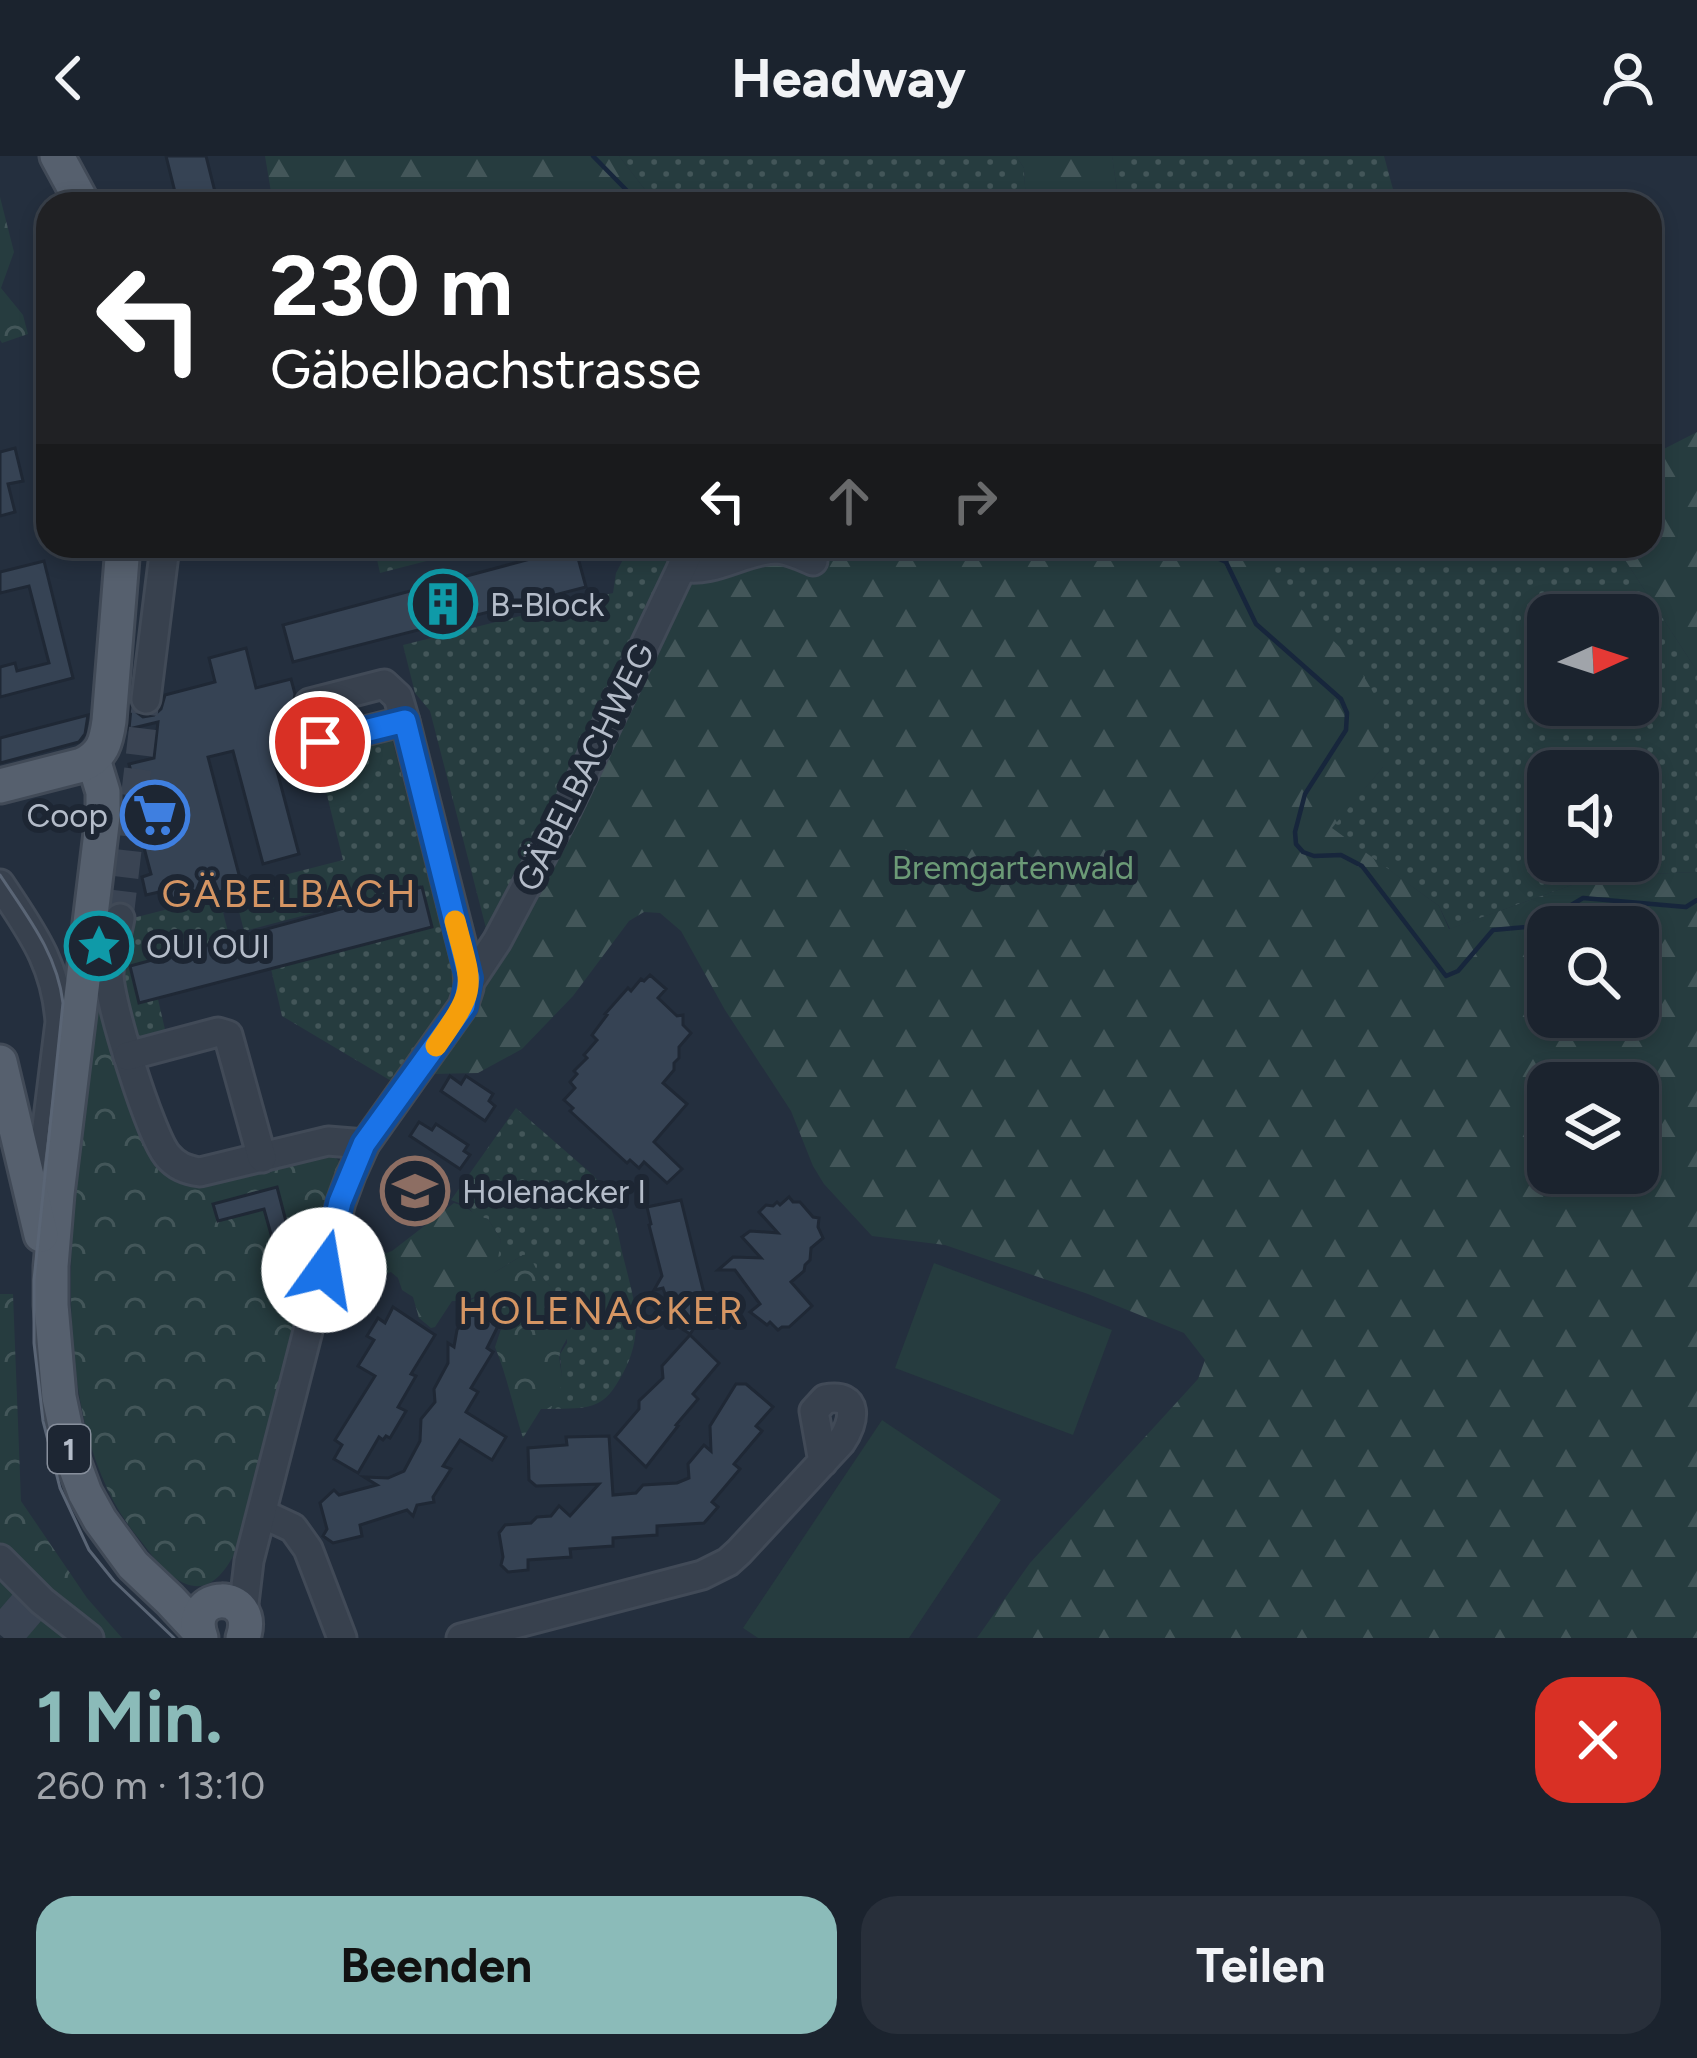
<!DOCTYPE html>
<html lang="de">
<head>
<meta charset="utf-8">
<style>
  body { margin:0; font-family:Figtree,sans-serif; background:#282f3a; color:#f1f3f6; height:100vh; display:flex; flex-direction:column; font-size:45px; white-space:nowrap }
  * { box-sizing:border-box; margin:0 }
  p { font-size:39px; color:#a0a4aa }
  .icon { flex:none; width:66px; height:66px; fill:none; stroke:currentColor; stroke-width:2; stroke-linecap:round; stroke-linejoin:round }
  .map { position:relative; height:1482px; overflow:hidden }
  .side { display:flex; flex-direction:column; background:#1b232e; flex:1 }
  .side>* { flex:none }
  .top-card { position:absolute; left:36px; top:36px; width:1626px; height:366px; border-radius:36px; box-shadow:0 6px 18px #0003,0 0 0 3px #39404a; background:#202124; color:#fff; overflow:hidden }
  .needle { width:78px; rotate:87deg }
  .controls { position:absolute; left:1527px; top:438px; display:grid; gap:24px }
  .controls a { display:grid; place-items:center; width:132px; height:132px; border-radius:24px; background:#1b232e; box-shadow:0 6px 18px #0003,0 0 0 3px #39404a; font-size:60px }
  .pin { position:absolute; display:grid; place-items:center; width:102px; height:102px; color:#fff; margin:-51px; border:6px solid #fff; border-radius:50%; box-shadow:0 3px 12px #0007 }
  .me { position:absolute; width:132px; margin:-66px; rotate:13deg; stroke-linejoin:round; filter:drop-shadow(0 0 9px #0008) }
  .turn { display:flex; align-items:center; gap:42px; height:252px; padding:0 36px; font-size:54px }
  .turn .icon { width:156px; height:156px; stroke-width:2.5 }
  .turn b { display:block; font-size:84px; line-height:102px }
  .lanes { display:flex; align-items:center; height:114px; padding:0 36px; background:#0003; justify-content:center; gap:60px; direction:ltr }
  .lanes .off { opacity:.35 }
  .round { display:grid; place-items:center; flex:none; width:126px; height:126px; border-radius:36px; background:#282f3a }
  .head { display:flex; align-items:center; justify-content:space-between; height:204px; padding:0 36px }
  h1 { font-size:72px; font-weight:700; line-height:90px; color:#8bbbb9 }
  .cta { display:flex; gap:24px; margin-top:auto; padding:24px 36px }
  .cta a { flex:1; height:138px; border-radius:36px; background:#8bbbb9; color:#111; font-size:48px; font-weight:700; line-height:138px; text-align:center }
  .cta a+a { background:#282f3a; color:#f1f3f6 }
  header { display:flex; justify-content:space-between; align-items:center; height:156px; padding:0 36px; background:#1b232e; font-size:54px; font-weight:700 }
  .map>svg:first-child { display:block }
</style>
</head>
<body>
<header><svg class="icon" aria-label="back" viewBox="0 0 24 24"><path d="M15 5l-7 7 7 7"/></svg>Headway<svg class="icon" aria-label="person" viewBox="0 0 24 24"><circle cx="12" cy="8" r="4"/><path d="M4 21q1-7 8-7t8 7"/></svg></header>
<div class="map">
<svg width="1697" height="1482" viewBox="0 0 1697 1482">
  <defs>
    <pattern id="grass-dots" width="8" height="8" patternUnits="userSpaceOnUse" patternTransform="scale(3)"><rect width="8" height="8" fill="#263c3f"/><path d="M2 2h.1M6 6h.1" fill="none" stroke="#435659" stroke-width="1.8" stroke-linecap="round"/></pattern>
    <pattern id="forest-firs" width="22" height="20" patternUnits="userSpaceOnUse" patternTransform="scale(3)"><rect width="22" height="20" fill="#263c3f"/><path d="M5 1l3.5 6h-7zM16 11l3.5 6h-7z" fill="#435659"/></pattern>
    <pattern id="park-crowns" width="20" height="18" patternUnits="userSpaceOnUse" patternTransform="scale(3)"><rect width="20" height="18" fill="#263c3f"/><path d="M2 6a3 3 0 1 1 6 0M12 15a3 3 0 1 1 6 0" fill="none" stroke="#435659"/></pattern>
  </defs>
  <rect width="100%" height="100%" fill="#242f3e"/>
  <!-- grass -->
  <g fill="url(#grass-dots)" fill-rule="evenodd">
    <polygon points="619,0 1016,0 1024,12 1026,48 656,48"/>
    <polygon points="1112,0 1384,0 1397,48 1119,48"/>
    <polygon points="374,390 485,390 380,417"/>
    <polygon points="630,390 678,390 676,410 488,780 430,555 415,537 403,489 613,437 616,417"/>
    <path d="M1237,390H1616L1697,515V716L1597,720L1450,773L1439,750L1331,672L1383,611ZM1548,459H1638V549H1548ZM1548,615H1638V705H1548Z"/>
    <path d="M390,575L451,809C454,824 455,836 448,850L393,926L282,860L271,813L431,771L421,729L244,775L233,732L343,704L316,595Z"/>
    <polygon points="219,740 230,784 130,810 139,847 158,843 166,878 142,883 136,881 121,823 133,762"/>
    <path d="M516,952L594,1020C612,1042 617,1073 623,1100C634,1144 646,1176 622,1219C616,1229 610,1241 598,1247C585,1254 566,1252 551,1253L562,1225L560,1198L567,1187V1150L523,1099L492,1118L501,1084L488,1063L476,1060L467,1050L451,1044Z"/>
  </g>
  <!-- forest -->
  <g fill="url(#forest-firs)" fill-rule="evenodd">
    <polygon points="265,0 619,0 656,48 273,48"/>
    <polygon points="1016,0 1112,0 1119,48 1026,48 1024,12"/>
    <polygon points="1697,276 1697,515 1616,390 1650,390 1650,300"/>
    <path d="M702,390H1237L1356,507L1384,555L1383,611L1332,672L1439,750L1449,773L1597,720L1697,716V1482H977L1030,1407L1198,1223L1205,1204L1184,1177L1088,1138L945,1089L872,1080L824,1028L813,1010L791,955L725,854L681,775L660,757L644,756L629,765L573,840L522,893L478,917L433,918L479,848L487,815ZM1548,771H1638V861H1548ZM1548,927H1638V1017H1548Z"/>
    <path d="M454,1047C468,1050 474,1060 488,1063L501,1084C496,1118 491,1146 452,1145L435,1171L431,1172L419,1162L413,1141L402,1134L398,1122L391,1116C377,1122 371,1125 370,1141L352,1160L341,1163L328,1153L340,1115L392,1095Z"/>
  </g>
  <!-- park -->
  <g fill="url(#park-crowns)">
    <polygon points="0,41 14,96 1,132 23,159 28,178 2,187 0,184"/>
    <path d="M101,832L150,988L232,1020L324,1000L333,999L341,1007L239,1389C227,1414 209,1443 178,1424C162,1414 151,1398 140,1384C30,1254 79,989 101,832Z"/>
    <path d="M530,1098C538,1125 556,1131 568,1152C579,1174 565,1181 560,1197C558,1206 563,1217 562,1226C561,1235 554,1245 551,1253H541L523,1282C513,1251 507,1220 495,1191L501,1173V1164L469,1145C482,1139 488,1132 492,1118L523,1099Z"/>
    <polygon points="0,1138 13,1138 21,1345 87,1442 122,1482 4,1482 0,1478"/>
  </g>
  <!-- garden -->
  <g fill="#263c3f">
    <polygon points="934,1107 1112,1174 1073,1279 895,1212"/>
    <polygon points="882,1264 1001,1344 909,1482 758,1482 743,1472"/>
  </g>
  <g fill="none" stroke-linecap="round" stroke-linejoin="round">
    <!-- stream -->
    <g stroke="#17263c" stroke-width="4.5">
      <polyline points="593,0 640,48"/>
      <polyline points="1191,390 1226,406 1256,468 1341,543 1347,557 1346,574 1305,638 1295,676 1296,688 1303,696 1314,700 1341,699 1362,710 1446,820 1458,815 1493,774 1536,770 1583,742 1686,751 1697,744"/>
    </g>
  </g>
  <!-- building -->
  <g fill="#364354" stroke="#1f2835" stroke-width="3">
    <polygon points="166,0 206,0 218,48 178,48"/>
    <polygon points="15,292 23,325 8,328 15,356 0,360 0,296"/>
    <polygon points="575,391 586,431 293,506 283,469"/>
    <polygon points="44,405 73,522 0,541 0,511 15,507 17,515 49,507 29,430 0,437 0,416"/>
    <polygon points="246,492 256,532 291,523 295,538 293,551 301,584 271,592 299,698 263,708 233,595 208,601 242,730 166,750 163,735 146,739 142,721 151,718 143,688 145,669 129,608 154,602 158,566 129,573 131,552 143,561 154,559 161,553 165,539 215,526 209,502"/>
    <polygon points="88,559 85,578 79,586 0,607 0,582"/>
    <polygon points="422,731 432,771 139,847 130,810"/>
    <polygon points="650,819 666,833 658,842 677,860 683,859 683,869 691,877 679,891 679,902 674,907 674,914 663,927 687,948 654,986 682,1013 667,1027 644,1006 639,1012 630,1004 627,1007 570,955 573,952 564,944 575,932 570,926 577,918 574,915 587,902 584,899 597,884 592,879 607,859 605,858 628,832 631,835 641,823 644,825"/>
    <polygon points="450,920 461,928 466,920 493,938 489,945 495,950 485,965 441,935"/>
    <polygon points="419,966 432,974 436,968 468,989 464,995 470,999 460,1013 410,980"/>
    <polygon points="391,1013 402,1020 406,1014 436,1034 431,1040 435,1044 422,1054 382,1027"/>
    <polygon points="277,1031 294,1096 277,1100 264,1053 218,1065 213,1048"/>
    <polygon points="789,1041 793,1046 800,1046 813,1061 819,1062 818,1071 823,1082 811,1092 810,1104 805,1109 804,1115 791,1126 812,1150 789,1171 782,1171 778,1174 770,1166 767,1169 750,1156 760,1148 735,1114 718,1114 733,1101 761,1102 742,1081 750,1075 778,1077 759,1056 766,1049 773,1050 777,1046 780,1049"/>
    <polygon points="681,1044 710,1162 699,1165 690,1178 676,1169 663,1132 654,1134 662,1120 649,1069 651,1068 647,1051"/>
    <polygon points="393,1151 435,1179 411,1218 416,1220 398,1251 406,1255 390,1282 386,1280 383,1284 379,1281 358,1317 334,1303 342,1289 335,1284 375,1220 358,1210 374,1184 367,1180 378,1162 385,1167"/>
    <polygon points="472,1152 498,1170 487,1192 493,1196 471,1232 478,1236 466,1256 506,1281 492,1304 460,1284 443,1310 451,1313 433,1341 434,1346 417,1349 413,1360 407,1354 360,1369 362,1380 333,1387 323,1380 327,1373 320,1347 334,1334 339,1339 377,1329 364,1321 388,1322 404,1315 420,1285 421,1263 435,1246 434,1233 448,1207 448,1187 454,1191 457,1174 462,1165 463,1153"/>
    <polygon points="690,1179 719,1207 693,1238 698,1243 676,1269 678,1270 646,1311 615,1281 639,1253 639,1245 663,1222 662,1210"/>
    <polygon points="736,1228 746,1228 773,1251 756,1270 762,1275 734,1308 740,1313 712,1346 718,1351 704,1367 657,1370 657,1379 613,1382 613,1390 570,1393 571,1401 528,1404 528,1414 508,1416 501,1409 503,1401 499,1377 505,1369 531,1367 537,1361 551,1360 559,1350 570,1360 599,1328 536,1330 529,1324 528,1292 567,1289 566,1281 609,1280 613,1339 636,1337 643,1329 677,1327 689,1322 688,1308 704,1289 711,1295 710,1270"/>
  </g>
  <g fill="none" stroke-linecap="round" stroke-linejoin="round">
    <!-- minor-tunnel -->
    <polyline stroke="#3a4453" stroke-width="27" stroke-dasharray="27 14" stroke-linecap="butt" points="120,762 146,543"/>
    <!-- highway-tunnel -->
    <polyline stroke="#3a4453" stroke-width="39" stroke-dasharray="39 20" stroke-linecap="butt" points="0,1453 34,1482"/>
    <defs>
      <g id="minor">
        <path d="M682,411C714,418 745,393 777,393C790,394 802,400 813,405"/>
        <polygon points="384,528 398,541 405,565 320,586 310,547"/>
        <polyline points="146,543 165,390"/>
        <path d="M0,728C31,775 56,807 60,866L38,1043"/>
        <path d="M120,762C117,780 109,800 109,818C109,847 150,978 167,999C176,1010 186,1014 200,1016L328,985L365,988"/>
        <polyline points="469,827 497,785 567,653 692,390"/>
        <polyline points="128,900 218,876 228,879 262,1002"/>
        <polyline points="263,1358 293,1372 308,1393 342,1482"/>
        <polyline points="0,1403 42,1445 89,1482"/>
        <polyline points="243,1456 249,1405 341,1046 351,1019 365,988 463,850 469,832 468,813 405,565"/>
        <path d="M461,1482L702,1419L728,1406L739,1396L841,1286C855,1266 860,1236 825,1243L814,1255L823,1306"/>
      </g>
      <g id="major">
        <polyline points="57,0 83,48"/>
        <polyline points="93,603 103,636 103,660 57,1038 51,1110 51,1149 59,1241 72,1302 85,1337 100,1364 133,1409 170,1444 198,1474"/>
        <path d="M0,630L82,609C103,599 106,586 109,565L123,390"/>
        <polyline points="0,906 41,1079"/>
        <path d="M201,1482C183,1433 260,1432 243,1482"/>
      </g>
    </defs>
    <!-- minor casing -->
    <use href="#minor" stroke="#414a57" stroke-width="33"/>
    <!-- major casing -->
    <use href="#major" stroke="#414a57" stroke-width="39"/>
    <!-- minor -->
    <use href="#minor" stroke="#38414e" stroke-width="27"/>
    <!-- major -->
    <use href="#major" stroke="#56606e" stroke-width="33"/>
    <!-- tram -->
    <path stroke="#5a6575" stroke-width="3" d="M0,719C27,760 57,797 63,847L34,1124V1187L43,1265L60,1332L89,1394L114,1425L174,1482"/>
  </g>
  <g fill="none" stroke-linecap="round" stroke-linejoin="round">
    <defs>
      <polyline id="route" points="320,586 405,565 469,822 464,850 364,988 340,1046 324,1114"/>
    </defs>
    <!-- route casing -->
    <use href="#route" stroke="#114b97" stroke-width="30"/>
    <!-- route -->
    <use href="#route" stroke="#1a73e8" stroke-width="21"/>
    <!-- slow -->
    <path stroke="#f59e0b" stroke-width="21" d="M436,890C478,830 473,834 455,765"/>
  </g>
  <!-- icons -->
  <defs>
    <symbol id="building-ring" viewBox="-11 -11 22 22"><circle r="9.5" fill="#1d2633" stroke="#0f9aa8" stroke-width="1.5"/><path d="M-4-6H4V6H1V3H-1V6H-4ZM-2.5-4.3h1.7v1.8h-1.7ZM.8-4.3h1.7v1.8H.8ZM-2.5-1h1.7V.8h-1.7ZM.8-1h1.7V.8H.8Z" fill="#0f9aa8"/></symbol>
    <symbol id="supermarket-ring" viewBox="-11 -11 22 22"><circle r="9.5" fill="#1d2633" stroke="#3f7fe0" stroke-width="1.5"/><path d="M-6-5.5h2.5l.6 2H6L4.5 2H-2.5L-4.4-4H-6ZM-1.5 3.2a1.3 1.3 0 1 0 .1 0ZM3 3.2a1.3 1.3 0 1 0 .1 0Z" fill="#3f7fe0"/></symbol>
    <symbol id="sight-ring" viewBox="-11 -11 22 22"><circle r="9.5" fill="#1d2633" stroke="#0f9aa8" stroke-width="1.5"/><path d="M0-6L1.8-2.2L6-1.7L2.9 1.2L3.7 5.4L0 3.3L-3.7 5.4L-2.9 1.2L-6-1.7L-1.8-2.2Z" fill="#0f9aa8"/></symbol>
    <symbol id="school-ring" viewBox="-11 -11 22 22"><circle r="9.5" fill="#1d2633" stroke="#8d6e63" stroke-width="1.5"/><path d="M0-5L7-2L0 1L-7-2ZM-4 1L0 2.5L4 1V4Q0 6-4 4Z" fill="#8d6e63"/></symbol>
  </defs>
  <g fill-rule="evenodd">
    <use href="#building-ring" x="405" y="410" width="76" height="76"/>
    <use href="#supermarket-ring" x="117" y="621" width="76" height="76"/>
    <use href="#sight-ring" x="61" y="752" width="76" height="76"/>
    <use href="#school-ring" x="377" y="997" width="76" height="76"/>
  </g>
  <g text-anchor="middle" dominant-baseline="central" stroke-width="12" stroke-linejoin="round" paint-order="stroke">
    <!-- shield labels -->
    <rect fill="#1d2633" stroke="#878f9c" stroke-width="3" x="48" y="1269" width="42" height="48" rx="9"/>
    <g font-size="30" font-weight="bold" fill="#b4bcc9">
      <text x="69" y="1293">1</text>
    </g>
    <!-- poi labels -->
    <g font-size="33" fill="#b4bcc9" stroke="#1d2633" text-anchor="start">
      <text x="490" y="448">B-Block</text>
      <text x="108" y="659" text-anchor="end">Coop</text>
      <text x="146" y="790">OUI OUI</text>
      <text x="462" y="1035">Holenacker I</text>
    </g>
    <!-- street labels -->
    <g font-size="33" fill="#b4bcc9" stroke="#1d2633">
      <text transform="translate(585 611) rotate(-64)">GÄBELBACHWEG</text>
    </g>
    <!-- park labels -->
    <g font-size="33" fill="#6b9a76" stroke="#1d2633">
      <text x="1013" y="711">Bremgartenwald</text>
    </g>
    <!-- quarter labels -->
    <g font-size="39" letter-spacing="3" fill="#d59563" stroke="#1d2633">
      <text x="290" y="737">GÄBELBACH</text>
      <text x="602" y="1154">HOLENACKER</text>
    </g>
  </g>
</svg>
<div class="controls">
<a><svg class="needle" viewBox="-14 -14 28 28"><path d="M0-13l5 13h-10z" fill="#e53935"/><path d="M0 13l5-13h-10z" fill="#a0a4aa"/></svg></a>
<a><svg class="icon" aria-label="sound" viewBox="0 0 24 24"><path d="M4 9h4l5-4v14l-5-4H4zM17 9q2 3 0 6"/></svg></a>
<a><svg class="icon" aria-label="search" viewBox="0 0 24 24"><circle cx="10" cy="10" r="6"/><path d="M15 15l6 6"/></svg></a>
<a><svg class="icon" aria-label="layers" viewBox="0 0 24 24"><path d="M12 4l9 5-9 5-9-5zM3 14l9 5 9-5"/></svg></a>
</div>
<div class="pin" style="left:320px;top:586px;background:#d93025"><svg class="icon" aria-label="arrive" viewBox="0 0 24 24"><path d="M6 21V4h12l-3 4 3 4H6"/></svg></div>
<svg class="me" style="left:324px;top:1114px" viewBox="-20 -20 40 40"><circle r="19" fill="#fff"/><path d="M0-13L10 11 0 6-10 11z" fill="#1a73e8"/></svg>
<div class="top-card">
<div class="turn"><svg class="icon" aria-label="left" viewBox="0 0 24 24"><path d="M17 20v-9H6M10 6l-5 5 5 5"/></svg><div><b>230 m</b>Gäbelbachstrasse</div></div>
<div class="lanes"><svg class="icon" aria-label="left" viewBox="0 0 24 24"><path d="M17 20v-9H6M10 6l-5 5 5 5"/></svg><svg class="icon off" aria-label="ahead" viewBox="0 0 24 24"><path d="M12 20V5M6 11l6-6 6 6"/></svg><svg class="icon off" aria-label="right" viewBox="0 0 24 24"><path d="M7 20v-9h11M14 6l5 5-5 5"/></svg></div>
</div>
</div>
<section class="side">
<div class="head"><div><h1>1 Min.</h1><p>260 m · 13:10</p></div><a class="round" style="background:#d93025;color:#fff"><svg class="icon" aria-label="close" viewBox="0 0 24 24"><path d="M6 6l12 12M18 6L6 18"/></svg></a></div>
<div class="cta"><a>Beenden</a><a>Teilen</a></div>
</section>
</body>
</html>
